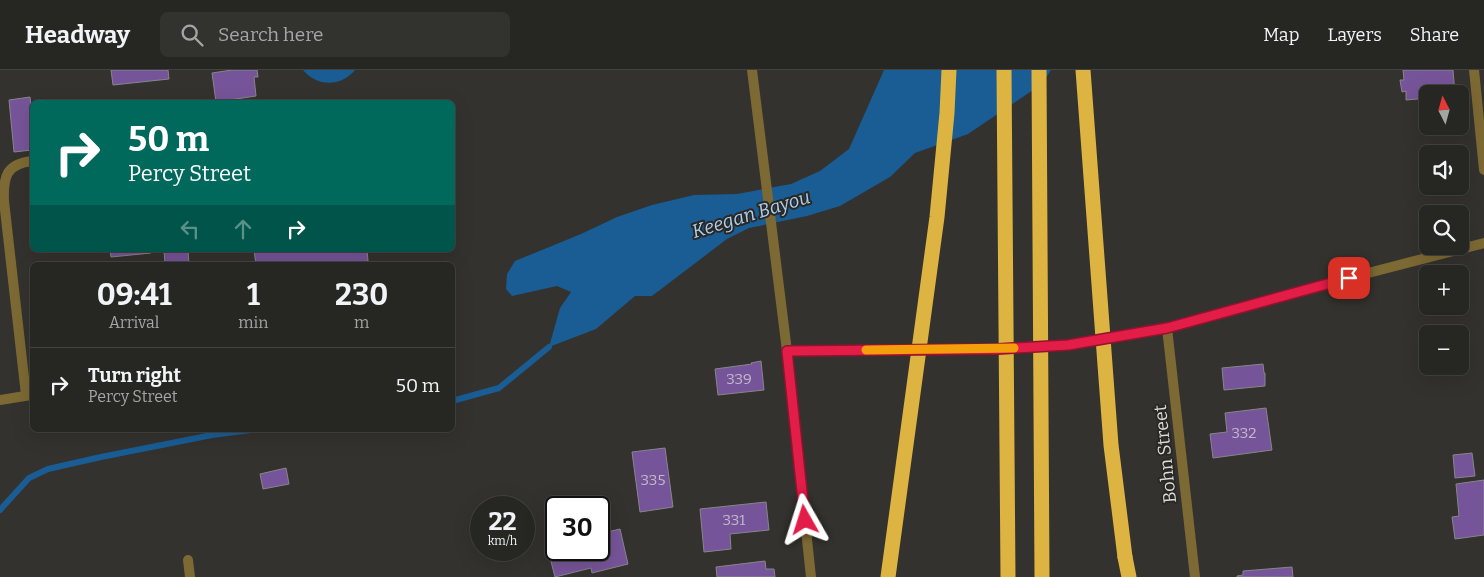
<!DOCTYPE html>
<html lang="en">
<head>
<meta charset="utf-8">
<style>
  body { margin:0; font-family:Bitter,serif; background:#32322f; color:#f1f3f6; height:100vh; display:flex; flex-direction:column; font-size:19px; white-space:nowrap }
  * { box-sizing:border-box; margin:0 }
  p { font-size:16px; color:#a4a5a5 }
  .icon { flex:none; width:28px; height:28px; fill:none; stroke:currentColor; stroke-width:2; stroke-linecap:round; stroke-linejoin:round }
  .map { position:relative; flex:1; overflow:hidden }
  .panel { position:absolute; left:30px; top:192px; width:425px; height:170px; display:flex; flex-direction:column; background:#262622; border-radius:8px; box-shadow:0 5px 20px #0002,0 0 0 1px #424340 }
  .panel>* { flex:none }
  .top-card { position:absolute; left:30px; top:30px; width:425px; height:152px; border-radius:8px; box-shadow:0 5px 20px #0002,0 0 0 1px #424340; background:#00695c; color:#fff; overflow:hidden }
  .needle { width:32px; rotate:354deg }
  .controls { position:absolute; left:1419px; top:15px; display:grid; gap:10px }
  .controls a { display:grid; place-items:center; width:50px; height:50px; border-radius:8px; background:#262622; box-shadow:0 5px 20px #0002,0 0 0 1px #424340; font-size:25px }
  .speed { position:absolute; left:470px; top:426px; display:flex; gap:10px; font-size:25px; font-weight:700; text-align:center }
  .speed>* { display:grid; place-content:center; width:65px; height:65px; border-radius:50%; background:#262622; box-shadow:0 5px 20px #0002,0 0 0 1px #424340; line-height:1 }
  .speed small { font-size:12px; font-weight:400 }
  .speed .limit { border:2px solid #111; border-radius:8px; background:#fff; color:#111 }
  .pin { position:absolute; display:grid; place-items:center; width:42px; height:42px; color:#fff; margin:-21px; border-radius:10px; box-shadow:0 2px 8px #0006 }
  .me { position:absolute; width:55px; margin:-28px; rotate:354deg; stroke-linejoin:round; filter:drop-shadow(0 0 4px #0008) }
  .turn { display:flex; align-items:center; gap:18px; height:105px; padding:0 15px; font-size:22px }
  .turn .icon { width:65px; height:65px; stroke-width:2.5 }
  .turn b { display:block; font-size:35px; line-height:42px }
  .lanes { display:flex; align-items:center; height:48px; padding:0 15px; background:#0003; justify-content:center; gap:25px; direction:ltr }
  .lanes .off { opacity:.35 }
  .eta { display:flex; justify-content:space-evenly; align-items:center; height:85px; text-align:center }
  .eta b { font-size:30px; font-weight:700; line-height:35px }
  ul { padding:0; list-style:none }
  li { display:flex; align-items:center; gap:15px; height:75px; padding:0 15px; border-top:1px solid #424340 }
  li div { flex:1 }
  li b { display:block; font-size:19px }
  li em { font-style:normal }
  header { display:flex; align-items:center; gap:30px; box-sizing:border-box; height:70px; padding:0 25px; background:#262622; border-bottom:1px solid #424340 }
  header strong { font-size:24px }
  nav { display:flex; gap:28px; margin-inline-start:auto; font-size:18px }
  .search { width:350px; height:45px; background:#32322f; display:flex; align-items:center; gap:12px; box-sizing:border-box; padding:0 18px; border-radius:8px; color:#a4a5a5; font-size:19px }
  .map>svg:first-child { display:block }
</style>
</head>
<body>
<header>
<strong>Headway</strong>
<div class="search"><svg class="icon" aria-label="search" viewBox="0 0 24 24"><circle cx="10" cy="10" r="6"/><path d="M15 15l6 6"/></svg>Search here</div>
<nav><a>Map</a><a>Layers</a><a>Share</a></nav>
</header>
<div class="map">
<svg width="1484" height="507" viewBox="0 0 1484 507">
  <rect width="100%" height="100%" fill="#33322e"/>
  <!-- water -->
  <g fill="#195d94">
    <path d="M303,0H355C341,17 317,17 303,0Z"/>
    <polygon points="884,0 1051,0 1042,14 968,64 915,83 890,107 840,136 807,146 749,158 727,169 652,226 635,226 596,259 549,277 560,238 571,222 557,216 512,226 506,219 507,204 515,191 581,164 617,147 652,135 694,125 737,124 791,114 820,101 849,79"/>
  </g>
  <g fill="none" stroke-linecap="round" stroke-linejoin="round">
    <!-- stream -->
    <g stroke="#195d94" stroke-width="6">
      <polyline points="452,331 499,318 549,277"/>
      <polyline points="0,440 29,408 48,399 101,387 212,365 251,360"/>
    </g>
  </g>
  <!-- building -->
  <g fill="#765499" stroke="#88868a">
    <polygon points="111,0 168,0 169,9 113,15"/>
    <polygon points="232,0 257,0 258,7 254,7 256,26 216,32 212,3"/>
    <polygon points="1403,0 1453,0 1455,24 1428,24 1428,28 1406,30 1406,21 1402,22 1400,10 1404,10"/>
    <polygon points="30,27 32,47 32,80 14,82 9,30"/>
    <polygon points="110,180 150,180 151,183 111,187"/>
    <polygon points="164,180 188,180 189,195 165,195"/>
    <polygon points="254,180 367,180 368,191 337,195 256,195"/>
    <polygon points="761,291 764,320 718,325 715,299 752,294 751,293"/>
    <polygon points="1263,294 1264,303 1265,303 1265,316 1224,320 1222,298"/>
    <polygon points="1266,338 1272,380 1213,388 1210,364 1227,362 1225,343"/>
    <polygon points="665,378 673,437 640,442 632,382"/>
    <polygon points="1472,383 1475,406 1455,408 1453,385"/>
    <polygon points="286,398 289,414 263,419 260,404"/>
    <polygon points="1484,410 1484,465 1455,469 1452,447 1459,446 1456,414"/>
    <polygon points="766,432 769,460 730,464 731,479 704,482 700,439"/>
    <polygon points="620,459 628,494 592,503 591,498 555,507 547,476 556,474 556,480 599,480 599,464"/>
    <polygon points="765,491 766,499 774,499 775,507 717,507 716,497"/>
    <polygon points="1292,497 1293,507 1237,507 1237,506 1243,505 1243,501"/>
  </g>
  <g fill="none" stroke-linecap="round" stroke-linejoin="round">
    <!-- minor -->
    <g stroke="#7d6933" stroke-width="10">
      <polyline points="752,0 787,281 811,507"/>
      <polyline points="1474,0 1484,100"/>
      <polyline points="1167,258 1195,507"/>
      <polyline points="787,281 998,279 1068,275 1167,258 1349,208 1484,173"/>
      <path d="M26,325L4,131C3,107 6,94 32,91"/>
      <polyline points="0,330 31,325"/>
      <polyline points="188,490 190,507"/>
    </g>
    <!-- motorway -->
    <polyline stroke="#ddb441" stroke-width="15" points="1125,487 1129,507"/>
    <!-- motorway-bridge -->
    <g stroke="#ddb441" stroke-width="15">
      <polyline points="1004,0 1008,507"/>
      <polyline points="1039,0 1042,507"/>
      <polyline points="1083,0 1111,375 1125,487"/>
      <polyline points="888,507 937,147 947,43 949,0"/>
    </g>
  </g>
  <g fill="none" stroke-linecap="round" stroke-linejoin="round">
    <defs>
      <polyline id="route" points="805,450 787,281 998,279 1068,275 1167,258 1349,208"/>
    </defs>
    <!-- route casing -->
    <use href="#route" stroke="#92132f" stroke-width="12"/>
    <!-- route -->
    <use href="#route" stroke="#e11d48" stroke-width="9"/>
    <!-- slow -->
    <polyline stroke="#f59e0b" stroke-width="9" points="866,280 1014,278"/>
  </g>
  <g text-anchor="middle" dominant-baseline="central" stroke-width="4" stroke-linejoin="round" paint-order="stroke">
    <!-- number labels -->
    <g font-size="15" fill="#c2b9c8">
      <text x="739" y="309">339</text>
      <text x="1244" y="363">332</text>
      <text x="653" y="410">335</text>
      <text x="734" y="450">331</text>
    </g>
    <!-- street labels -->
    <g font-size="18" fill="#dbdbd8" stroke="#292824">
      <text transform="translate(1165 384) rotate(-96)">Bohn Street</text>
    </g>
    <!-- water labels -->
    <g font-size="19" font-style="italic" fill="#aeceee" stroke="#292824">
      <text transform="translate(751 144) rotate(-17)">Keegan Bayou</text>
    </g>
  </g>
</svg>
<div class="controls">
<a><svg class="needle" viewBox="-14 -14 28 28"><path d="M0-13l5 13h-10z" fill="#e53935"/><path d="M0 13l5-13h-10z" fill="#a4a5a5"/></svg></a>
<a><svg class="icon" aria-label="sound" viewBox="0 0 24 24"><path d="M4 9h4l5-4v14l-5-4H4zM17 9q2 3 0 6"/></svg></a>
<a><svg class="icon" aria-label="search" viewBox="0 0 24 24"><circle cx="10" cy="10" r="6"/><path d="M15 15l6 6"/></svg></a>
<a>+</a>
<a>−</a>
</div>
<div class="speed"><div>22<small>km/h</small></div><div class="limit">30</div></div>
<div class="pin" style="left:1349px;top:208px;background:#d93025"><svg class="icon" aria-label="arrive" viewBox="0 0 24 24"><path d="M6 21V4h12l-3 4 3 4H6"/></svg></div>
<svg class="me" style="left:805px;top:450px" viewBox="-20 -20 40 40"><path d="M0-17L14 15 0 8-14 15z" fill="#e11d48" stroke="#fff" stroke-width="4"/></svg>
<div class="top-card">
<div class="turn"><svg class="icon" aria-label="right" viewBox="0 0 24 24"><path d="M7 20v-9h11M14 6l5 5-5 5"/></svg><div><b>50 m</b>Percy Street</div></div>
<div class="lanes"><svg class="icon off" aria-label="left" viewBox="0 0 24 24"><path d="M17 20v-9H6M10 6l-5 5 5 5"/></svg><svg class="icon off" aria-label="ahead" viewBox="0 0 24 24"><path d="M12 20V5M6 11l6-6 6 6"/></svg><svg class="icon" aria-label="right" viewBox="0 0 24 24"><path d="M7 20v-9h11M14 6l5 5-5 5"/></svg></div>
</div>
<section class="panel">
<div class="eta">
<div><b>09:41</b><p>Arrival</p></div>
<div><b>1</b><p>min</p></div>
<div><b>230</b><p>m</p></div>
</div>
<ul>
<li><svg class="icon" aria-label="right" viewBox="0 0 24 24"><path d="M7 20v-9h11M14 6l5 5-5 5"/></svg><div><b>Turn right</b><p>Percy Street</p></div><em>50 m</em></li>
</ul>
</section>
</div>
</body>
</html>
